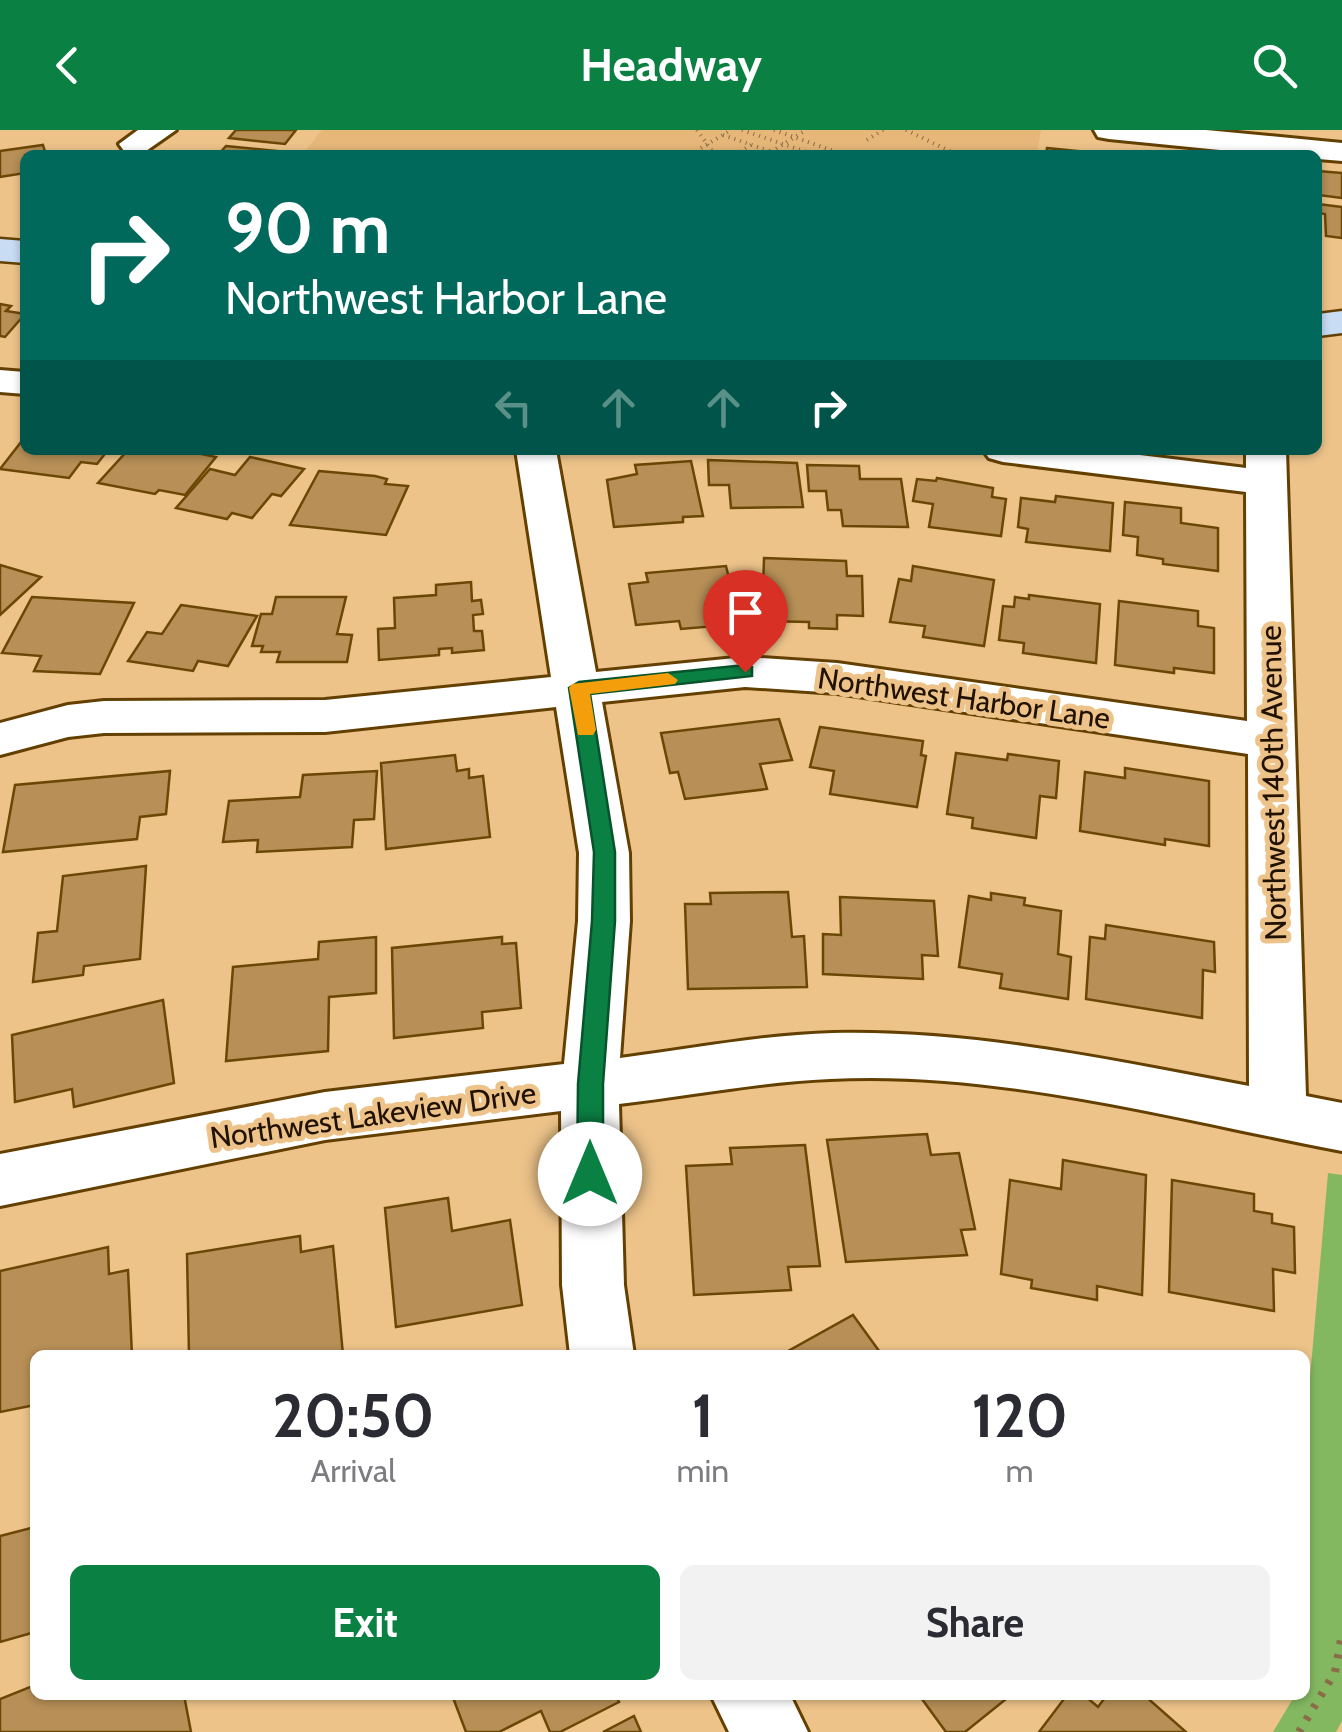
<!DOCTYPE html>
<html lang="en">
<head>
<meta charset="utf-8">
<style>
  body { margin:0; font-family:Cabin,sans-serif; background:#f2f2f3; color:#2b2b33; height:100vh; display:flex; flex-direction:column; font-size:38px; white-space:nowrap }
  * { box-sizing:border-box; margin:0 }
  p { font-size:32px; color:#7c7c81 }
  .icon { flex:none; width:55px; height:55px; fill:none; stroke:currentColor; stroke-width:2; stroke-linecap:round; stroke-linejoin:round }
  .map { position:relative; flex:1; overflow:hidden }
  .sheet { position:absolute; left:30px; top:1220px; width:1280px; height:350px; display:flex; flex-direction:column; background:#fff; border-radius:15px; box-shadow:0 2px 8px #0004 }
  .sheet>* { flex:none }
  .banner { position:absolute; left:20px; top:20px; width:1302px; height:305px; border-radius:15px; box-shadow:0 2px 8px #0004; background:#00695c; color:#fff; overflow:hidden }
  .pin { position:absolute; display:grid; place-items:center; width:85px; height:85px; color:#fff; margin:-102px -42px; border-radius:50% 50% 50% 0; rotate:-45deg; box-shadow:0 0 10px #0007 }
  .pin .icon { rotate:45deg }
  .me { position:absolute; width:110px; margin:-55px; rotate:0deg; stroke-linejoin:round; filter:drop-shadow(0 0 8px #0008) }
  .turn { display:flex; align-items:center; gap:35px; height:210px; padding:0 40px; font-size:45px }
  .turn .icon { width:130px; height:130px; stroke-width:2.5 }
  .turn b { display:block; font-size:70px; line-height:85px }
  .lanes { display:flex; align-items:center; height:95px; padding:0 40px; background:#0003; justify-content:center; gap:50px; direction:ltr }
  .lanes .off { opacity:.35 }
  .eta { display:flex; justify-content:space-evenly; align-items:center; height:170px; text-align:center }
  .eta b { font-size:60px; font-weight:700; line-height:70px }
  .cta { display:flex; gap:20px; margin-top:auto; padding:20px 40px }
  .cta a { flex:1; height:115px; border-radius:15px; background:#0b8043; color:#fff; font-size:40px; font-weight:700; line-height:115px; text-align:center }
  .cta a+a { background:#f2f2f3; color:#2b2b33 }
  header { display:flex; justify-content:space-between; align-items:center; height:130px; padding:0 40px; background:#0b8043; color:#fff; font-size:45px; font-weight:700 }
  .map>svg:first-child { display:block }
</style>
</head>
<body>
<header><svg class="icon" aria-label="back" viewBox="0 0 24 24"><path d="M15 5l-7 7 7 7"/></svg>Headway<svg class="icon" aria-label="search" viewBox="0 0 24 24"><circle cx="10" cy="10" r="6"/><path d="M15 15l6 6"/></svg></header>
<div class="map">
<svg width="1342" height="1602" viewBox="0 0 1342 1602">
  <rect width="100%" height="100%" fill="#edc38a"/>
  <!-- built -->
  <polygon fill="#e6b778" points="322,0 1041,0 1037,25 302,25"/>
  <!-- green -->
  <polygon fill="#83b861" points="1328,1043 1342,1045 1342,1591 1336,1602 1273,1602 1295,1565 1305,1565 1305,1305"/>
  <!-- building -->
  <g fill="#b78f57" stroke="#6b4706" stroke-width="2.5">
    <polygon points="236,0 296,0 285,14 229,8"/>
    <polygon points="43,15 46,25 25,25 25,43 0,47 0,21"/>
    <polygon points="226,16 277,21 274,25 218,25"/>
    <polygon points="1047,18 1096,23 1096,25 1046,25"/>
    <polygon points="1318,41 1342,43 1342,68 1318,65"/>
    <polygon points="1318,74 1342,77 1342,108 1326,106 1325,84 1318,83"/>
    <polygon points="0,174 11,176 6,181 25,184 5,207 0,206"/>
    <polygon points="25,307 25,320 108,320 97,334 81,332 69,348 0,339"/>
    <polygon points="128,320 194,320 192,322 216,327 185,365 159,360 155,364 98,353"/>
    <polygon points="250,327 304,339 281,366 272,364 252,388 232,383 227,389 176,378 210,339 235,345"/>
    <polygon points="708,330 797,333 803,377 731,378 729,355 709,355"/>
    <polygon points="691,331 703,386 683,387 683,392 614,397 607,350 637,344 635,335"/>
    <polygon points="807,335 859,336 860,349 901,349 908,397 843,396 841,380 828,380 826,361 809,361"/>
    <polygon points="319,341 375,346 387,349 385,354 408,356 386,405 290,395"/>
    <polygon points="937,348 993,358 992,367 1006,369 1001,406 929,397 933,374 913,371 917,349 936,351"/>
    <polygon points="1056,366 1113,373 1110,421 1026,412 1028,399 1018,397 1021,368 1055,372"/>
    <polygon points="1125,372 1181,378 1181,393 1218,398 1218,441 1163,434 1163,429 1137,425 1138,407 1123,405"/>
    <polygon points="764,428 846,431 847,446 862,446 863,486 837,485 837,499 809,498 809,492 762,491"/>
    <polygon points="0,435 41,447 0,485"/>
    <polygon points="726,436 740,494 681,499 679,491 636,495 629,454 648,452 646,443"/>
    <polygon points="913,436 994,450 984,516 923,507 925,496 890,492 899,449 911,451"/>
    <polygon points="471,452 472,471 481,470 483,484 473,485 474,501 482,501 484,520 452,523 452,518 439,519 439,525 379,530 378,499 395,498 394,468 436,465 436,455"/>
    <polygon points="1029,465 1100,474 1096,533 1023,523 1024,513 999,510 1003,476 1014,477 1015,467 1029,469"/>
    <polygon points="32,467 134,473 100,544 34,541 41,526 2,523"/>
    <polygon points="276,467 346,467 337,504 352,505 347,532 277,532 280,522 261,522 263,516 252,516 261,484 272,484"/>
    <polygon points="1119,471 1198,481 1198,496 1214,498 1214,543 1174,538 1174,543 1115,535"/>
    <polygon points="181,475 257,486 228,536 198,531 193,541 128,531 147,502 162,504"/>
    <polygon points="779,589 792,630 760,634 767,659 685,669 678,642 670,643 661,603"/>
    <polygon points="820,597 923,611 921,625 926,626 917,677 830,664 834,641 810,637"/>
    <polygon points="956,623 1007,630 1008,624 1059,631 1056,668 1040,666 1036,708 972,698 973,688 947,684"/>
    <polygon points="455,625 457,641 469,639 469,648 483,646 490,707 386,719 381,633"/>
    <polygon points="1125,638 1209,651 1209,716 1165,709 1165,715 1080,701 1085,642 1125,648"/>
    <polygon points="170,641 166,684 140,687 137,709 3,722 15,655"/>
    <polygon points="377,641 374,689 354,690 352,717 257,722 258,710 223,712 229,671 300,667 303,645"/>
    <polygon points="146,736 140,829 84,836 83,845 33,852 38,803 57,801 63,746"/>
    <polygon points="788,762 792,807 804,806 807,857 688,859 685,774 711,774 710,763"/>
    <polygon points="991,763 1025,768 1024,775 1061,781 1058,824 1071,827 1068,869 1000,858 1002,844 959,837 969,766 991,770"/>
    <polygon points="840,767 934,771 938,826 922,825 923,849 823,844 823,804 841,805"/>
    <polygon points="1106,795 1214,812 1215,842 1203,840 1202,888 1086,869 1090,807 1105,809"/>
    <polygon points="376,807 376,863 329,867 328,921 226,931 233,837 318,829 319,812"/>
    <polygon points="502,807 502,814 516,813 521,878 482,882 483,898 394,908 392,818"/>
    <polygon points="163,870 174,953 74,977 72,959 15,972 12,905"/>
    <polygon points="927,1004 931,1025 959,1023 975,1099 961,1100 967,1125 846,1132 827,1010"/>
    <polygon points="805,1015 820,1136 788,1137 791,1160 694,1165 686,1036 732,1034 730,1018"/>
    <polygon points="1063,1030 1146,1045 1142,1165 1097,1156 1097,1170 1031,1158 1032,1150 1001,1144 1010,1050 1061,1059"/>
    <polygon points="1172,1050 1254,1064 1254,1081 1272,1084 1272,1093 1294,1097 1295,1143 1273,1139 1274,1181 1169,1162"/>
    <polygon points="448,1068 452,1101 510,1090 522,1175 396,1197 385,1078"/>
    <polygon points="300,1106 301,1122 333,1116 343,1225 189,1225 187,1124"/>
    <polygon points="108,1117 109,1144 128,1140 132,1225 35,1225 35,1275 0,1282 0,1141"/>
    <polygon points="853,1185 882,1225 781,1225"/>
    <polygon points="34,1345 35,1345 35,1502 0,1512 0,1406 35,1397"/>
    <polygon points="35,1555 35,1565 184,1565 191,1602 0,1602 0,1569"/>
    <polygon points="452,1565 616,1565 619,1572 560,1602 550,1602 541,1581 499,1602 466,1602"/>
    <polygon points="919,1565 1011,1565 965,1602 946,1602"/>
    <polygon points="1067,1565 1084,1565 1098,1577 1107,1565 1144,1565 1186,1602 1039,1602"/>
    <polygon points="634,1586 641,1602 603,1602"/>
  </g>
  <g fill="none" stroke-linecap="round" stroke-linejoin="round">
    <defs>
      <g id="street">
        <polygon points="138,0 176,0 146,21 124,21 119,14"/>
        <polygon points="1094,0 1206,0 1342,13 1342,31 1318,29 1318,25 1240,25 1240,22 1109,9 1098,7"/>
        <polygon points="0,240 25,242 25,264 0,262"/>
        <path d="M516,320H556L596,542L745,527L837,533L1247,591L1246,362L1003,332L989,328L983,320H1099L1246,338V320H1286L1306,966L1342,973V1021C1178,990 998,940 830,949C760,952 689,966 619,974L624,1155L634,1225H570L562,1155L561,981L325,1010L0,1076V1024L325,962L564,934L578,791L579,723L556,577L325,602L104,603L68,607L0,625V593L68,575L104,571L325,570L551,547ZM745,557L837,563L1248,624L1249,956C1112,930 973,900 833,903C762,905 690,919 620,928L630,791L629,723L602,572Z"/>
        <polygon points="711,1565 790,1565 808,1602 729,1602"/>
      </g>
      <g id="secondary">
        <polygon points="0,109 25,111 25,133 0,131"/>
        <polygon points="1342,181 1342,203 1318,206 1318,184"/>
      </g>
    </defs>
    <!-- street casing -->
    <use href="#street" stroke="#644000" stroke-width="6"/>
    <!-- secondary casing -->
    <use href="#secondary" stroke="#644000" stroke-width="5"/>
    <!-- path-far1 -->
    <g stroke="#8a6d48" stroke-width="4" stroke-dasharray="1 5" stroke-linecap="butt">
      <polyline points="697,0 715,25"/>
      <polyline points="742,0 815,25"/>
      <polyline points="774,0 845,25"/>
      <polyline points="906,0 958,25"/>
      <polyline points="723,5 781,25"/>
      <polyline points="867,10 883,0"/>
      <polyline points="701,18 731,0"/>
      <polyline points="735,25 751,15"/>
      <polyline points="766,25 806,0"/>
    </g>
    <!-- path -->
    <polyline stroke="#8a6d48" stroke-width="8" stroke-dasharray="4 10" stroke-linecap="butt" points="1299,1602 1335,1542 1342,1504"/>
    <!-- street -->
    <use href="#street" fill="#fff" fill-rule="evenodd"/>
    <!-- secondary -->
    <use href="#secondary" fill="#c8dcf3" fill-rule="evenodd"/>
  </g>
  <!-- route -->
  <polygon fill="#0b8043" stroke="#07532c" stroke-width="2.5" points="745,535 752,537 752,546 590,564 615,722 615,791 603,954 603,1044 599,1052 590,1055 581,1052 577,1044 578,954 592,791 594,722 569,558 579,552"/>
  <!-- slow -->
  <polygon fill="#f59e0b" points="668,543 678,550 675,554 590,564 596,600 593,605 578,605 569,558 572,554"/>
  <g text-anchor="middle" dominant-baseline="central" stroke-width="10" stroke-linejoin="round" paint-order="stroke">
    <!-- street labels -->
    <g font-size="30" fill="#201100" stroke="#edc38a">
      <text transform="translate(964 568) rotate(8)">Northwest Harbor Lane</text>
      <text transform="translate(1273 653) rotate(-91)">Northwest 140th Avenue</text>
      <text transform="translate(373 985) rotate(-8)">Northwest Lakeview Drive</text>
    </g>
  </g>
</svg>
<div class="pin" style="left:745px;top:542px;background:#d93025"><svg class="icon" aria-label="arrive" viewBox="0 0 24 24"><path d="M6 21V4h12l-3 4 3 4H6"/></svg></div>
<svg class="me" style="left:590px;top:1044px" viewBox="-20 -20 40 40"><circle r="19" fill="#fff"/><path d="M0-13L10 11 0 6-10 11z" fill="#0b8043"/></svg>
<div class="banner">
<div class="turn"><svg class="icon" aria-label="right" viewBox="0 0 24 24"><path d="M7 20v-9h11M14 6l5 5-5 5"/></svg><div><b>90 m</b>Northwest Harbor Lane</div></div>
<div class="lanes"><svg class="icon off" aria-label="left" viewBox="0 0 24 24"><path d="M17 20v-9H6M10 6l-5 5 5 5"/></svg><svg class="icon off" aria-label="ahead" viewBox="0 0 24 24"><path d="M12 20V5M6 11l6-6 6 6"/></svg><svg class="icon off" aria-label="ahead" viewBox="0 0 24 24"><path d="M12 20V5M6 11l6-6 6 6"/></svg><svg class="icon" aria-label="right" viewBox="0 0 24 24"><path d="M7 20v-9h11M14 6l5 5-5 5"/></svg></div>
</div>
<section class="sheet">
<div class="eta">
<div><b>20:50</b><p>Arrival</p></div>
<div><b>1</b><p>min</p></div>
<div><b>120</b><p>m</p></div>
</div>
<div class="cta"><a>Exit</a><a>Share</a></div>
</section>
</div>
</body>
</html>
